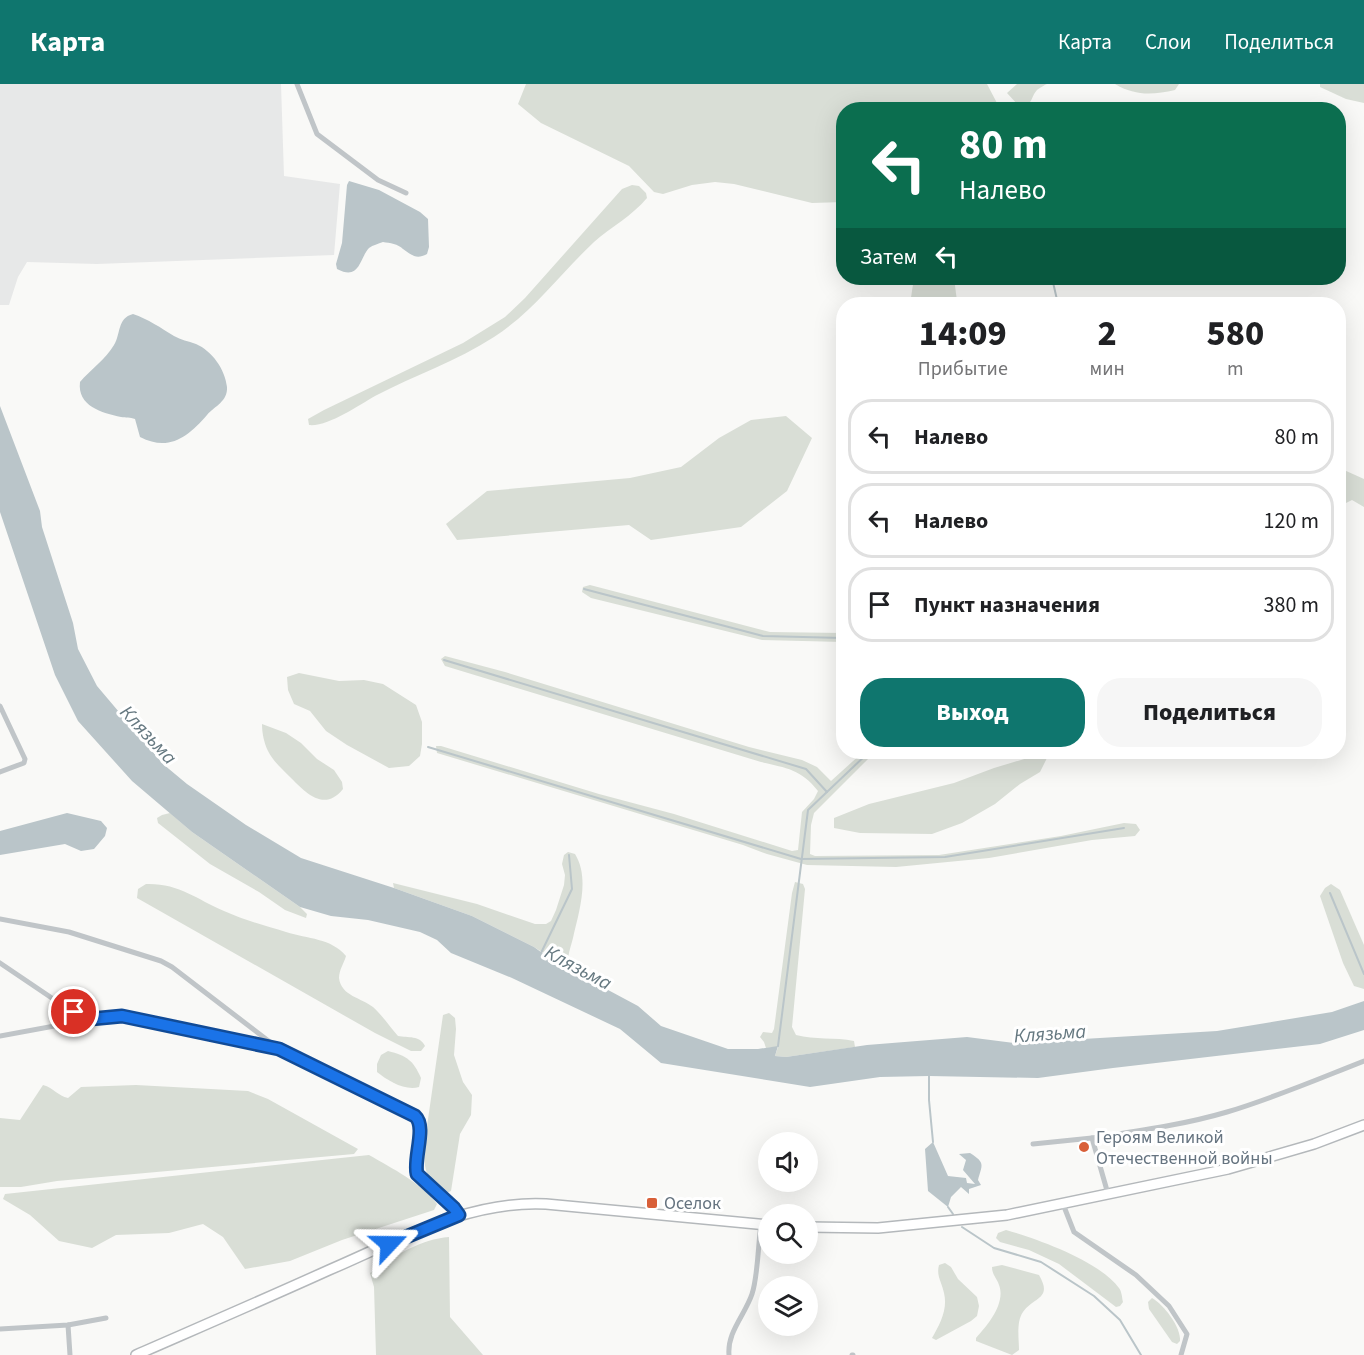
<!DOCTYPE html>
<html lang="ru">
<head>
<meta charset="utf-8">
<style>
  body { margin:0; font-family:"Source Sans 3",sans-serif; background:#f6f6f6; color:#202124; height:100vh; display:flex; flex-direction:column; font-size:22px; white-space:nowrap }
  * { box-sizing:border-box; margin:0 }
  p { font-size:20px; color:#757577 }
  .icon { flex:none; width:33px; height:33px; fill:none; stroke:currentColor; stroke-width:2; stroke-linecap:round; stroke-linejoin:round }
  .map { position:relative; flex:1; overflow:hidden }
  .panel { position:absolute; left:836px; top:213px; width:510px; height:462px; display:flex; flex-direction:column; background:#fff; border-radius:24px; box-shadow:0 6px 24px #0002 }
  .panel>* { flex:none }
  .hud { position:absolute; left:836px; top:18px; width:510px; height:183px; border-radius:24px; box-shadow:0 6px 24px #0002; background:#0b6e4f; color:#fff; overflow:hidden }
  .fabs { position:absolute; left:758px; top:1048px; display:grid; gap:12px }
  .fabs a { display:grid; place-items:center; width:60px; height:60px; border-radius:50%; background:#fff; box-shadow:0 6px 24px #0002; font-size:30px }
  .pin { position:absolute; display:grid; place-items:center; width:51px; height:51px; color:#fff; margin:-26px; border:3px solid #fff; border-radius:50%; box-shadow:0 2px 6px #0007 }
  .me { position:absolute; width:66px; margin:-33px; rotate:67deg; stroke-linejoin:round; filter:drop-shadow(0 0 4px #0008) }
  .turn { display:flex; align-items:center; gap:21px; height:126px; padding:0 24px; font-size:27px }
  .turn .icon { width:78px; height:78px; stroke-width:2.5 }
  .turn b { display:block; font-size:42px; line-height:51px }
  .then { display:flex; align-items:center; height:57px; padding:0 24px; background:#0003; gap:12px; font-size:22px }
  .eta { display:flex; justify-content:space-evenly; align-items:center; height:102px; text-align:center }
  .eta b { font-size:36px; font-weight:800; line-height:42px }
  .button { display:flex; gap:12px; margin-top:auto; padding:12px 24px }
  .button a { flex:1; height:69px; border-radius:24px; background:#0f766e; color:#fff; font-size:24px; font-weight:800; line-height:69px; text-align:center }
  .button a+a { background:#f6f6f6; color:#202124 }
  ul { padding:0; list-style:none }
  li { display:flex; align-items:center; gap:18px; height:75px; margin:0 12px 9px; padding:0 12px; border:3px solid #e0e0e0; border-radius:24px }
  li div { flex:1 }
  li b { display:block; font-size:22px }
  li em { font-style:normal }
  header { display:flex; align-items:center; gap:36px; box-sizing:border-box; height:84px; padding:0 30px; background:#0f766e; color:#fff }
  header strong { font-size:28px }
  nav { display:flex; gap:33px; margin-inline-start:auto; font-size:21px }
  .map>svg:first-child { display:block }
</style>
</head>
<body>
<header>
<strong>Карта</strong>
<nav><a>Карта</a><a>Слои</a><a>Поделиться</a></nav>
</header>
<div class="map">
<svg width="1364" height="1271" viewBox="0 0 1364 1271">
  <rect width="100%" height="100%" fill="#f9f9f7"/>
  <!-- built -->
  <polygon fill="#e7e8e8" points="0,0 281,0 284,92 340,100 334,171 97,180 27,178 18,193 9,221 0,221"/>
  <!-- green -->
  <g fill="#d9ded6">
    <polygon points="526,0 987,0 998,21 1002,25 843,26 843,118 812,119 734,100 715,98 692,101 663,110 654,108 629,82 541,39 518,20"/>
    <path d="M1017,0H1047C1046,0 1038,5 1037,6C1029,15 1035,21 1018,21L1007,9Z"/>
    <path d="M1115,0H1179L1175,6C1153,11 1135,12 1115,0Z"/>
    <polygon points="1320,0 1364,0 1364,19 1346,15 1320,3"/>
    <path d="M632,101L639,102L646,109L647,114C632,132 611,143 594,158C561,189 533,228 494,253C457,277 415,291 375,312C359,321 328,343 309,341L308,335L324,326L463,259L505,233L525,214L622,105Z"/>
    <polygon points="914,194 954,194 957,217 956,220 910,220"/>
    <polygon points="786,332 812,354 787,407 741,443 651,456 629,441 457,456 446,440 487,407 630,394 681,383 719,354 751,336"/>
    <polygon points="1338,378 1344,386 1364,395 1364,423 1352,416 1338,423"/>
    <polygon points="590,501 770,548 843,549 843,558 762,556 591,514 582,508 583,503"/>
    <path d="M445,572L505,588L749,663L802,676L817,683L831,697L863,668H875L814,729L811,741L810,770L815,772L939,771L1061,752L1124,739L1136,740L1140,746L1135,752L1092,756L989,774L896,783L807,781L767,770L743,761L437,669L436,662H441L599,710L674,730L792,767L798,766L802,728L814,715L818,707C801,685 786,684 761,678L445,582L441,575Z"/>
    <polygon points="299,589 339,597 364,596 383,600 416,621 422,638 422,660 420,672 409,682 389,684 347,661 326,647 310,627 294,620 288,606 287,593"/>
    <path d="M262,640L286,649L301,659L317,675L334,686L342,698L343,705C324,729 305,708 289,692C282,685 273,677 268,667C264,659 262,649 262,640Z"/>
    <polygon points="1044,669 1047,674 1040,688 1020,700 995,720 962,739 932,750 860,749 834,744 834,734 869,720 954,699 994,684"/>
    <polygon points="170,729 192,748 300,823 307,830 306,834 285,826 259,808 210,780 158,739 157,734 162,731"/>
    <path d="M568,768L575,770C590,794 579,828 573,854C570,866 566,874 570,886L534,863L472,832L394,804L393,799L477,820L535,840H546L551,837L556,826L564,801L565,791L562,780L564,771Z"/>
    <path d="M795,798L803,800L805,805L792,943L796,951C815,956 835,953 854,957L855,963L786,973L775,972L778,963L766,964L764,958L760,953L763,948L772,949L774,945L792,809Z"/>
    <path d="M146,800C179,799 196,815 224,827C244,836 266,842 286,848C308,855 331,854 346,872C344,879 339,886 339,894C341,912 362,914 373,923C382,931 390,943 398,952C408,954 420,951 425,962L421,967H411L375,949L137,814L138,805Z"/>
    <polygon points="1331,800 1340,806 1364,861 1364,905 1354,902 1343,879 1320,812 1325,804"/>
    <path d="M449,929L455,934L456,945L454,971L463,998L472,1011L471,1031L460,1050L451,1107L444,1110C426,1094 424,1087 424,1063L443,931Z"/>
    <path d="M388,967C407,972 413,976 421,994L419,1003C405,1007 388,997 377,988V980L381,971Z"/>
    <path d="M43,1001C54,1004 58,1012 68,1014L81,1003L136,1001L248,1007L268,1015L358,1065L354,1070L57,1097L21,1103H0V1034L20,1036Z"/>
    <path d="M369,1071C393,1085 420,1098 437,1120L434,1126L342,1156L290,1177L245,1185L223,1153L203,1140L169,1149L116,1151L92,1164L59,1157L30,1131L3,1115L5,1110Z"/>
    <path d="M1006,1146C1038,1155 1099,1177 1119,1204C1122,1208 1122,1214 1123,1218L1120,1222L1116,1223L1059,1180L1029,1166L1000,1158L996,1154L998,1149Z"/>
    <path d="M449,1153L450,1233L483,1271H376L374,1203L370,1189C392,1173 421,1155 449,1153Z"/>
    <path d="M945,1179L951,1183L958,1195L977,1213L979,1222L977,1232L971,1237L936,1256L932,1254C940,1240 948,1225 944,1209C942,1198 936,1192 939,1181Z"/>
    <path d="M1002,1181L1039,1191C1053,1215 1034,1213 1023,1228C1016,1238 1019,1255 1019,1266L1012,1271L976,1257V1254C988,1241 1006,1219 999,1201C997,1194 992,1191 992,1183Z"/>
    <path d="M1152,1214C1164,1221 1181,1243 1180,1257L1177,1260L1172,1258L1149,1225L1148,1218Z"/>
  </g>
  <!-- water -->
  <g fill="#bac5c9">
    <path d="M349,97L379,106L420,128L428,135L429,163L427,170C416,176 412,171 403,165C398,160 390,159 383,158C378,160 373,161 369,164C359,175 360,197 337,185L336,180L342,159L347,101Z"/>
    <path d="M133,230C148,235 161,244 174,252C181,256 188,257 196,260C212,267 225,285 227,303C228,317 215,322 207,331C188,353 169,368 140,353L135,335C130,333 126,334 121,333C102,329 77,322 80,298C90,286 106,275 114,261C121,250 117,234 133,230Z"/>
    <polygon points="0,322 40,427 42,443 73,539 78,565 97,602 163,680 187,700 246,741 301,774 394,804 472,832 534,863 552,876 638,922 661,942 728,965 758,965 778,962 775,972 786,973 867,961 967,953 1014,959 1217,947 1332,928 1364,917 1364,946 1320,960 1113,984 1038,994 929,992 880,993 810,1003 661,979 620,945 512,894 451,869 437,856 420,848 368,836 331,832 300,823 192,748 132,697 78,637 55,591 0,428"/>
    <polygon points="67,729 101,737 107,744 105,752 94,765 81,767 65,760 0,771 0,747"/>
    <path d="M933,1058L948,1092L966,1094L967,1099L975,1100L963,1086L966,1076L959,1070L970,1069C986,1079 982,1081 978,1096L981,1101L969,1105V1110L961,1103L951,1113L948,1123L928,1107L925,1065Z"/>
  </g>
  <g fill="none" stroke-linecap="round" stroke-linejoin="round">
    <!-- stream -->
    <g stroke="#bac5c9" stroke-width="2">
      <polyline points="1052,194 1058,220"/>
      <polyline points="584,505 763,552 843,554"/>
      <polyline points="444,576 806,685 827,708"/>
      <polyline points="428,663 801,775 945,773 1124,744"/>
      <polyline points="1330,809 1364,890"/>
      <polyline points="541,869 572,805 569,771"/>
      <polyline points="778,962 808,726 869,668"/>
      <polyline points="929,990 929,1016 933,1058"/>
      <polyline points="948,1123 953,1130"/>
      <polyline points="962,1143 994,1164 1041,1178 1094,1212 1120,1236 1141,1271"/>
    </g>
    <defs>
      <g id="trunk">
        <polyline points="807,1143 878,1144 1007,1131 1228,1085 1314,1060 1364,1041"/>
        <path d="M136,1271C200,1243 265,1215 329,1186C399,1156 468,1116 546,1120L768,1141"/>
      </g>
    </defs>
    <!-- trunk casing -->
    <use href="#trunk" stroke="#b4b8bb" stroke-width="12"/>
    <!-- minor -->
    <g stroke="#c0c5c8" stroke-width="5">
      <polyline points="297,0 317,50 378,96 406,109"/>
      <polyline points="0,622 25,675 24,679 0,688"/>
      <path d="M0,835L69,848L161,877L172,883L279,965L415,1032C427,1044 413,1073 417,1090L454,1124L459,1131"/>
      <polyline points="0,879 74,929 79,936"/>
      <polyline points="0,952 114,931 277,964"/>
      <polyline points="1033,1060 1092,1054"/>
      <path d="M1108,1110L1092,1054C1137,1047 1183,1041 1227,1028C1274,1014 1318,995 1364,977"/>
      <polyline points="1063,1120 1074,1148 1136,1191 1169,1222 1187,1250 1181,1271"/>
      <polyline points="68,1241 70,1271"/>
      <polyline points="0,1245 68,1241 106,1234"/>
      <path d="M729,1271C727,1248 745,1231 752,1210C758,1192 758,1161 761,1140"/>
      <polyline points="852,1271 853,1271"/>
    </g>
    <!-- trunk -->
    <use href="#trunk" stroke="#fff" stroke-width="9"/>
  </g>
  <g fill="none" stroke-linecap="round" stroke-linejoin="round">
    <defs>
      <path id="route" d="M74,928L80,936L122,932L279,965L415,1032C427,1043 413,1074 417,1090L454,1124L459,1131L389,1160"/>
    </defs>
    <!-- route casing -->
    <use href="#route" stroke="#114b97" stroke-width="15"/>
    <!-- route -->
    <use href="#route" stroke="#1a73e8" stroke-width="10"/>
  </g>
  <!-- markers -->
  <g fill="#d85f38" stroke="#fff" stroke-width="2">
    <circle cx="1084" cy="1063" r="6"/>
    <rect x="646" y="1113" width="12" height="12" rx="3"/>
  </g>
  <g text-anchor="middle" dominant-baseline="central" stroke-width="6" stroke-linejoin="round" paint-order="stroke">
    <!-- poi labels -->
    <g font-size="18" fill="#667480" stroke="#fff" text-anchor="start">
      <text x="1096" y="1053">Героям Великой<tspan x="1096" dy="21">Отечественной войны</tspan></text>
      <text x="664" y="1119">Оселок</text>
    </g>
    <!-- water labels -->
    <g font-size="20" font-style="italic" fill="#667981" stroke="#fff">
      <text transform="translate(148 651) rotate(47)">Клязьма</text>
      <text transform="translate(578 884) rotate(28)">Клязьма</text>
      <text transform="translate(1050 950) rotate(-4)">Клязьма</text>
    </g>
  </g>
</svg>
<div class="fabs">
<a><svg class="icon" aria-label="sound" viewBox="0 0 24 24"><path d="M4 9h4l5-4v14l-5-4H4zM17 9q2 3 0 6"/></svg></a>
<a><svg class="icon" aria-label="search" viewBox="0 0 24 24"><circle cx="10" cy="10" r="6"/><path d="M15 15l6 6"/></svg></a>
<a><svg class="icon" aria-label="layers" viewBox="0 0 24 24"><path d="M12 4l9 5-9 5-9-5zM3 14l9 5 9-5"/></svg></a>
</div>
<div class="pin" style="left:74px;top:928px;background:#d93025"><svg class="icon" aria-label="arrive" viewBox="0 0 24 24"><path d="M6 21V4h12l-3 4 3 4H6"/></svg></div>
<svg class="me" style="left:389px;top:1160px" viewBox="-20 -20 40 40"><path d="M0-17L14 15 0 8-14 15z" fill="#1a73e8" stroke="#fff" stroke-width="4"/></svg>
<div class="hud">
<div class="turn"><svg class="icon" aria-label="left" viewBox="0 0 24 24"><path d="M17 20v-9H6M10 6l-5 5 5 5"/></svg><div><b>80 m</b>Налево</div></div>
<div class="then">Затем<svg class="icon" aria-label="left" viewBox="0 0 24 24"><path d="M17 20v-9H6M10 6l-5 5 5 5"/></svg></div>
</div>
<section class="panel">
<div class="eta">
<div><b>14:09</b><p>Прибытие</p></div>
<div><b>2</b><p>мин</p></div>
<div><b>580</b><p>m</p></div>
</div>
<ul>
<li><svg class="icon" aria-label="left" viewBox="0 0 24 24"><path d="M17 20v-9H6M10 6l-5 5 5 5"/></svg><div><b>Налево</b></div><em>80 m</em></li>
<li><svg class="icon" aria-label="left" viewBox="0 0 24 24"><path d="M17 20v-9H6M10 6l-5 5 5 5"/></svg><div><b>Налево</b></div><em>120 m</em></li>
<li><svg class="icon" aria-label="arrive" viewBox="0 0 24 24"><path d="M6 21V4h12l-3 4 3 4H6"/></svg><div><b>Пункт назначения</b></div><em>380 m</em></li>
</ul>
<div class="button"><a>Выход</a><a>Поделиться</a></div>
</section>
</div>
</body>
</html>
